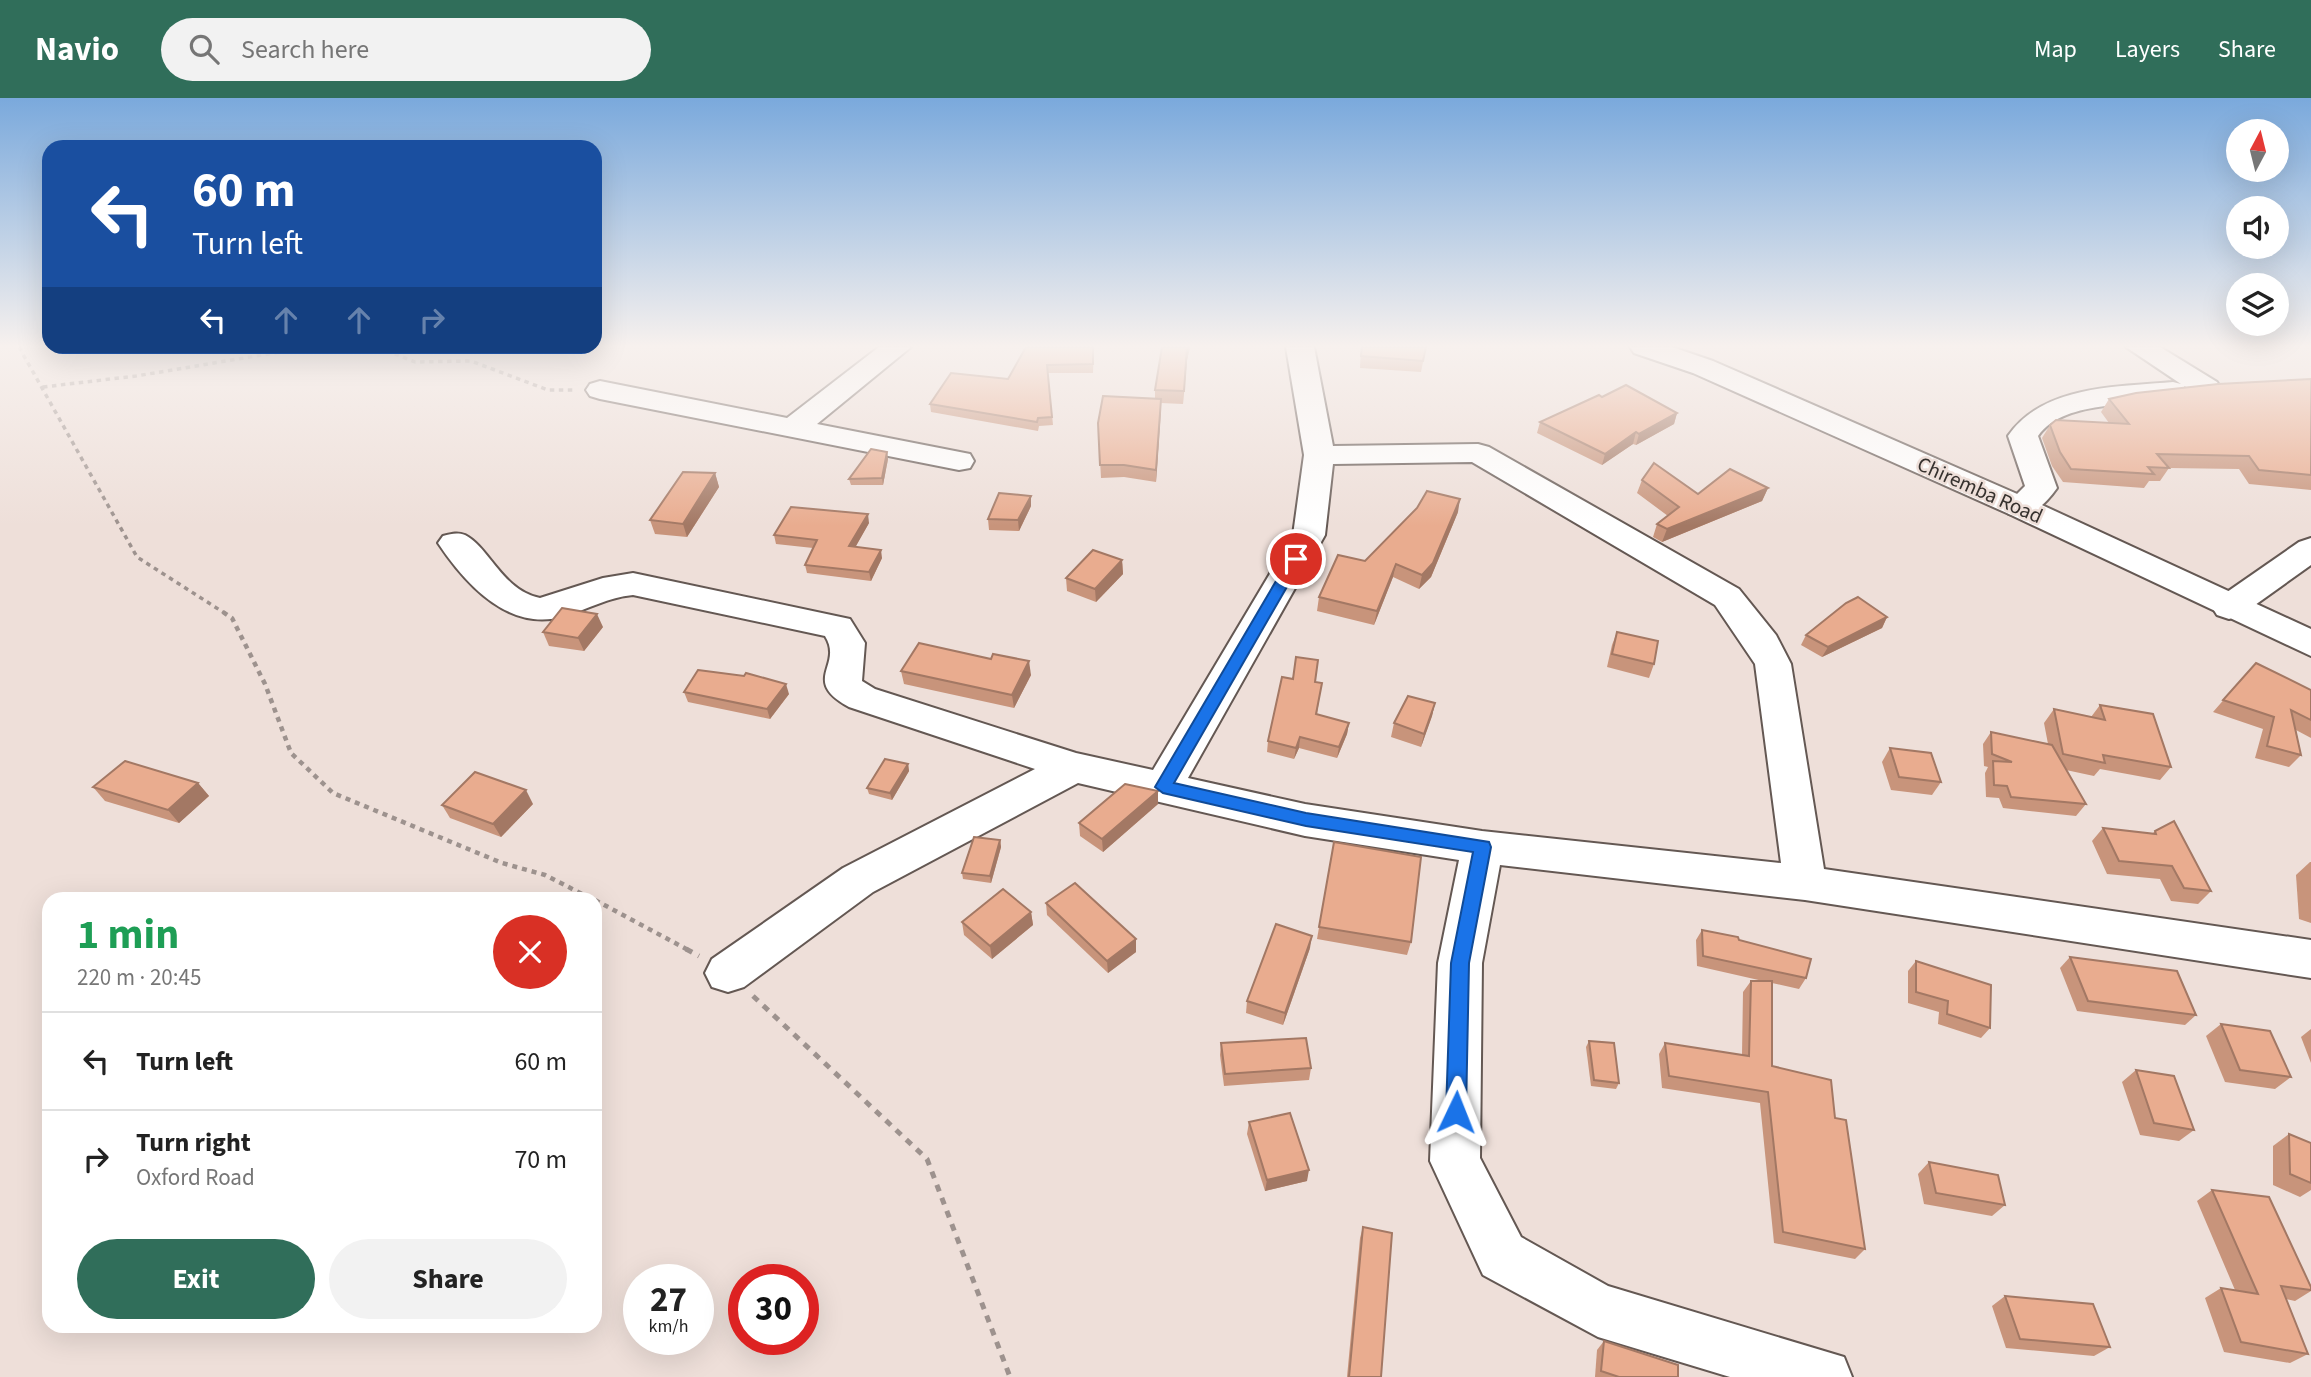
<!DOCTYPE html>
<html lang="en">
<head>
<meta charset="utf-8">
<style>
  body { margin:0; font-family:"Source Sans 3",sans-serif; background:#f2f2f2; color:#222; height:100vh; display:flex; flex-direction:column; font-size:26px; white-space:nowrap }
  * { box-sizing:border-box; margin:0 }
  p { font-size:23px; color:#767676 }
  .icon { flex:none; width:38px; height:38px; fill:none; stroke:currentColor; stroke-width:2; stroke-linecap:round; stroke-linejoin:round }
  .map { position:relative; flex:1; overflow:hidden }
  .details { position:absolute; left:42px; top:794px; width:560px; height:441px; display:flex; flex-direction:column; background:#fff; border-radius:21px; box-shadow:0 7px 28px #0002 }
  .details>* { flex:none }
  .hud { position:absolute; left:42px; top:42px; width:560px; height:214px; border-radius:21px; box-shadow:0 7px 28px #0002; background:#1a4fa0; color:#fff; overflow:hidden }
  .needle { width:46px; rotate:7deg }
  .tools { position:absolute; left:2226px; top:21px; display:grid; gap:14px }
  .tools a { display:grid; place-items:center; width:63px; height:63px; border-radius:50%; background:#fff; box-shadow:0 7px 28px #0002; font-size:35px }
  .speed { position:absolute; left:623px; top:1166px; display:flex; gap:14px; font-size:35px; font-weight:700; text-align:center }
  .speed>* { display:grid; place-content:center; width:91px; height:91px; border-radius:50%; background:#fff; box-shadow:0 7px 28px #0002; line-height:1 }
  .speed small { font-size:18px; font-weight:400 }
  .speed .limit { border:10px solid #d22; background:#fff; color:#111 }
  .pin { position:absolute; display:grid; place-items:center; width:60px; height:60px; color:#fff; margin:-30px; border:4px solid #fff; border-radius:50%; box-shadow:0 2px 7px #0007 }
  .me { position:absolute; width:77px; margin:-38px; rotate:2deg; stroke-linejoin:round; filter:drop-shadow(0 0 5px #0008) }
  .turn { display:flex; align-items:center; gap:24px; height:147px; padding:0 35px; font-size:32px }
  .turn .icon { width:91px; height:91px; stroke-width:2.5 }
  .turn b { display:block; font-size:49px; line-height:60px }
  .lanes { display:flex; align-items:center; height:66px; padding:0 35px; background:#0003; justify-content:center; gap:35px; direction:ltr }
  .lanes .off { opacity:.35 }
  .round { display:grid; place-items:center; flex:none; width:74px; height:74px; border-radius:37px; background:#f2f2f2 }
  .overview { display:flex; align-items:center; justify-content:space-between; height:119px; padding:0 35px }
  h1 { font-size:42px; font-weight:700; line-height:52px; color:#1e9e55 }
  .action { display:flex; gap:14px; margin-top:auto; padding:14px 35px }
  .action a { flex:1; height:80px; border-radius:42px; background:#306e5a; color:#fff; font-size:28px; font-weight:700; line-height:80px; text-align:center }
  .action a+a { background:#f2f2f2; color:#222 }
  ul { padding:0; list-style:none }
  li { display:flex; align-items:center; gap:21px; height:98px; padding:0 35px; border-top:2px solid #e0e0e0 }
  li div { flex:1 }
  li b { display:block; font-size:26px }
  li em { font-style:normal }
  header { display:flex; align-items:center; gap:42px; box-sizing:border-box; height:98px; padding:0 35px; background:#306e5a; color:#fff }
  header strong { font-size:33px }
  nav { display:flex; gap:38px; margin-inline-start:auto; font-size:24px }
  .search { width:490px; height:63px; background:#f2f2f2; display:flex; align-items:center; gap:18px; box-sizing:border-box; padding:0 24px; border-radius:38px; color:#767676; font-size:26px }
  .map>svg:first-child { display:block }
</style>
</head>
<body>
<header>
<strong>Navio</strong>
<div class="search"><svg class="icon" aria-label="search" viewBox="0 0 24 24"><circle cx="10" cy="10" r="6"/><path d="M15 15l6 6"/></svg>Search here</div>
<nav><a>Map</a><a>Layers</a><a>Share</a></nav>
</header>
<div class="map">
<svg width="2311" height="1279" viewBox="0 0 2311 1279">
  <rect width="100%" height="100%" fill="#eedfd9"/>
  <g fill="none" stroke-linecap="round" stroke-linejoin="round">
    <defs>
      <g id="minor">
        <polygon points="879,249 911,249 817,326 970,356 974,363 970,370 959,372 600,301 590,298 586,292 590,286 600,283 787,320"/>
        <path d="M1286,249H1314L1333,348L1478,346L1489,349L1739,491L1776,537L1791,566L1824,771L2311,842V880L1805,802L1500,767L1482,865L1480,1060L1521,1139L1608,1188L1844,1259L1852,1279H1730L1598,1239L1483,1177L1430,1063L1438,865L1459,762L1305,738L1078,685L873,794L744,889L728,894L712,889L705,875L712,861L843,770L1035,671L849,609C800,582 844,568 825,538L633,497C608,499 589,511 565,518C510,535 466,487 438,445L443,438C451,436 457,434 465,437C489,449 503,493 540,500L603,480L633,475L850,521L865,545L862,583L875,591L1076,655L1153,672L1293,437L1304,357ZM1472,364L1715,507L1755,566L1781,765L1482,733L1305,706L1188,680L1325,437L1333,366Z"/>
        <path d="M2126,249H2160L2217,284L2221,290L2217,296L2207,299L2184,288L2187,293L2183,299C2141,310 2066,299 2038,338L2057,390C2045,407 2030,421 2009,416L2004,409L2025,388L2008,338C2043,287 2117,289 2173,284L2181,286Z"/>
        <polygon points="2311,440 2311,467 2241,517 2229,521 2217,517 2212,509 2217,501 2299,444"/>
      </g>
      <polygon id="major" points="1630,249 1672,249 1713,263 2031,402 2311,531 2311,558 2009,416 1693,275 1634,255"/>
    </defs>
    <!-- minor casing -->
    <use href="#minor" stroke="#645853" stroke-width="4"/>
    <!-- major casing -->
    <use href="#major" stroke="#645853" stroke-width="4"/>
    <!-- path-far2 -->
    <g stroke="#9d928e" stroke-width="3.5" stroke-dasharray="4.5 4.5" stroke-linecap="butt">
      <polyline points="19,249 137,459 226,516"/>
      <polyline points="378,249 415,264 471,263 548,292 575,292"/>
      <polyline points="43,289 136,278 310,249"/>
    </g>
    <!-- path-far1 -->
    <g stroke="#9d928e" stroke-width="4.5" stroke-dasharray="5 5" stroke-linecap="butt">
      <polyline points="223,514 232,520 265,586 291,655 333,695 502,765 545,777 594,802"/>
      <polyline points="595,802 690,853"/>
    </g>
    <!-- path -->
    <g stroke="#9d928e" stroke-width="5" stroke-dasharray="7 7" stroke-linecap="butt">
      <polyline points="686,851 699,858"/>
      <polyline points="753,898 927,1061 1010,1279"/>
    </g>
    <!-- minor -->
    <use href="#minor" fill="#fff" fill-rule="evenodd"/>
    <!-- major -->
    <use href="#major" fill="#fff" fill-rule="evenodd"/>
  </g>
  <!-- wall -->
  <g fill="#c8947b">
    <polygon points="1094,249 1093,275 1048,275 1053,327 1039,328 1038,333 931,314 930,306 1008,281"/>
    <polygon points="1162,249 1190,249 1187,262 1183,306 1161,305 1156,384 1124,379 1101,380 1098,325 1155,300 1155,292"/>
    <polygon points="1361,249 1426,249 1421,274 1360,270"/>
    <polygon points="2311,281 2311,392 2249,386 2239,371 2169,370 2160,383 2149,383 2144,390 2063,384 2052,368 2042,340 2050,327 2109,325 2101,314 2109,301"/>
    <polygon points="1602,299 1677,315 1674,326 1636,347 1633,346 1602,367 1537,335 1540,324"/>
    <polygon points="888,361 883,387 851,387 849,381"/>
    <polygon points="715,375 719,389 687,439 655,436 650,422"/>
    <polygon points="1642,382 1698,396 1768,390 1762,403 1662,444 1653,439 1657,426 1668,418 1637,395"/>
    <polygon points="1031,398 1031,408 1019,433 989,432 988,421"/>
    <polygon points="1458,414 1431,479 1419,491 1393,479 1374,527 1317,513 1319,499 1365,463"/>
    <polygon points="869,425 855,449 882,460 871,483 807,475 805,467 813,450 776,446 774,437"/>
    <polygon points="1122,462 1123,476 1096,504 1067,493 1066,480"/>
    <polygon points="1887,519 1882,530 1822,559 1801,547 1806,537"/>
    <polygon points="603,529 584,553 549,548 543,534"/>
    <polygon points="1617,534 1654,566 1649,580 1607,569 1612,547"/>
    <polygon points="2256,565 2311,592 2311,640 2296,632 2301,657 2289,669 2255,660 2263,631 2213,614"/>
    <polygon points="901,573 1031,577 1014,610 904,586"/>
    <polygon points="1315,584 1320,596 1317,616 1349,625 1347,636 1337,660 1299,650 1294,661 1267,654 1268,643"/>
    <polygon points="684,594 789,596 770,621 688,604"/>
    <polygon points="1435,605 1432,618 1421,649 1391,639 1394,625"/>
    <polygon points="2100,607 2171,669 2160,682 2100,671 2094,678 2066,672 2086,706 2076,718 2003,710 1999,700 1986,699 1985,675 1988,669 1984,668 1983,646 1991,634 2048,646 2044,625 2054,611 2091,619"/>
    <polygon points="1890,650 1941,684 1932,697 1891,692 1882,664"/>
    <polygon points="908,666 909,673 892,702 869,696 867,690"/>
    <polygon points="198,685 209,698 179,725 105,703 93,689"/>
    <polygon points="1158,693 1158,706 1103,754 1080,738 1079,725"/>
    <polygon points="533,706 501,739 450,720 442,707"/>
    <polygon points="2103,730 2152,736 2155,733 2211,793 2198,806 2171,803 2160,781 2107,776 2092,743"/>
    <polygon points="1000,742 1001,749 991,785 963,781 962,775"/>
    <polygon points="1334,744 1411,844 1407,857 1317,841"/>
    <polygon points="2310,764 2311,764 2311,825 2299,821 2296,777"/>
    <polygon points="1046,805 1136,841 1136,854 1108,875 1047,817"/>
    <polygon points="1031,814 1033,827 992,861 964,837 962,824"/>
    <polygon points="1702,832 1739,842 1806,880 1799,891 1772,885 1772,968 1835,1020 1865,1151 1855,1161 1774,1145 1760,1005 1662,990 1659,956 1665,945 1742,957 1743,894 1751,883 1763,883 1697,868 1696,842"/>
    <polygon points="1310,850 1283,927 1246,915 1247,903"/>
    <polygon points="2070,859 2196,917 2185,927 2077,913 2060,870"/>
    <polygon points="1916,863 1990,930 1981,940 1938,926 1939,914 1908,905 1908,873"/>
    <polygon points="2221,926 2291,979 2275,991 2225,984 2206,938"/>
    <polygon points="2311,931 2311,965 2301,939"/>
    <polygon points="1589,943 1619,985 1616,991 1591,988 1586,949"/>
    <polygon points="1221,945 1311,970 1309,982 1224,988 1220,957"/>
    <polygon points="2136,972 2194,1032 2179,1043 2140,1037 2122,984"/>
    <polygon points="1249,1024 1307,1083 1265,1093 1247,1036"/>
    <polygon points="2289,1036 2311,1045 2311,1092 2300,1099 2273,1087 2273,1048"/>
    <polygon points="1929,1064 2005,1107 1992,1118 1924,1106 1918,1076"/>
    <polygon points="2212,1092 2311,1189 2311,1193 2295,1203 2286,1201 2308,1256 2290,1265 2224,1254 2205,1200 2221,1190 2235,1192 2197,1103"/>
    <polygon points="1363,1129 1381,1279 1347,1279 1360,1140"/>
    <polygon points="2005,1198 2110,1249 2094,1258 2006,1250 1992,1208"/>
    <polygon points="1604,1243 1678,1279 1595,1279 1597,1252"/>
  </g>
  <!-- shaded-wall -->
  <g fill="#a37864">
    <polygon points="1187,249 1190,249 1187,262 1183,306"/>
    <polygon points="1161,301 1161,312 1156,384 1156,372"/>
    <polygon points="1677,315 1674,326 1636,347 1639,336"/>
    <polygon points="1636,334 1633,346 1602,367 1605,356"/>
    <polygon points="887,354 888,361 883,387 882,380"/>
    <polygon points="715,375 719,389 687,439 683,426"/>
    <polygon points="1768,390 1762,403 1662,444 1667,431"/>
    <polygon points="1031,398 1031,408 1019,433 1018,422"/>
    <polygon points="1460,401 1458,414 1431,479 1419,491 1422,477"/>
    <polygon points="868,416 869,425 851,457 849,448"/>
    <polygon points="881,452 882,460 871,483 869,474"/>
    <polygon points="1122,462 1123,476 1096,504 1095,491"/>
    <polygon points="1396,466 1393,479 1374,527 1377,513"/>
    <polygon points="597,516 603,529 584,553 578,540"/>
    <polygon points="1887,519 1882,530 1822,559 1828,549"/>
    <polygon points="1029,563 1031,577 1014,610 1012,597"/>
    <polygon points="786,586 789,596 770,621 767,611"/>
    <polygon points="1435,605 1432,618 1421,649 1424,636"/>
    <polygon points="1349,625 1347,636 1337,660 1339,649"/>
    <polygon points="1300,639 1299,650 1294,661 1296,650"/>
    <polygon points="908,666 909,673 892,702 890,695"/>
    <polygon points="198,685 209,698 179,725 168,712"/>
    <polygon points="526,692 533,706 501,739 493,726"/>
    <polygon points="1158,693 1158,706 1103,754 1102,741"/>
    <polygon points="1000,742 1001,749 991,785 990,778"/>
    <polygon points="1031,814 1033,827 992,861 990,848"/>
    <polygon points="1312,838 1310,850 1283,927 1285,915"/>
    <polygon points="1136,841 1136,854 1108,875 1107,863"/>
    <polygon points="1309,1072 1307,1083 1265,1093 1267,1082"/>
  </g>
  <!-- building -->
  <g fill="#e9ac8f" stroke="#a37864" stroke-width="2">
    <polygon points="1026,249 1093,249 1093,266 1047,267 1052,319 1038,320 1037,324 930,306 951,275 1008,281"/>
    <polygon points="1162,249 1187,249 1184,293 1155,292"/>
    <polygon points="1362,249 1426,249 1423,263 1361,258"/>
    <polygon points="2311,281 2311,377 2259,372 2249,358 2157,356 2169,370 2148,369 2154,376 2071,371 2060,354 2050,327 2056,322 2129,326 2109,301 2136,295 2218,286"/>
    <polygon points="1626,287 1677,315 1639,336 1636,334 1605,356 1540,324 1599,297 1602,299"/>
    <polygon points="1103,298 1161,301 1156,372 1124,367 1100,367 1098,325"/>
    <polygon points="871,351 887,354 882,380 849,381"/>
    <polygon points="1654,365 1698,396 1730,371 1768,390 1667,431 1657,426 1679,409 1642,382"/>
    <polygon points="683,374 715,375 683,426 650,422"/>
    <polygon points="1427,393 1460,401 1433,465 1422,477 1396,466 1377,513 1319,499 1338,457 1365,463 1417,410"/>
    <polygon points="999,395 1031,398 1018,422 988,421"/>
    <polygon points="791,409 868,416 849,448 881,452 869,474 805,467 817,442 774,437"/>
    <polygon points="1093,452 1122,462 1095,491 1066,480"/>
    <polygon points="1858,499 1887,519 1828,549 1806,537 1846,505"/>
    <polygon points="562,510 597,516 578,540 543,534"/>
    <polygon points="1617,534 1658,543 1654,566 1612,556"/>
    <polygon points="919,545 991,561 993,556 1029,563 1012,597 901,573"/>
    <polygon points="1296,559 1318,562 1315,584 1322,585 1316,616 1349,625 1339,649 1300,639 1296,650 1268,643 1282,579 1293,581"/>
    <polygon points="2256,565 2311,592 2311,622 2291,612 2301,657 2267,648 2274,619 2223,602"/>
    <polygon points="698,572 744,578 746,575 786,586 767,611 684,594"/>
    <polygon points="1408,598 1435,605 1424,636 1394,625"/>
    <polygon points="2100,607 2153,616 2171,669 2103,657 2105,665 2063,656 2054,611 2105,622"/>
    <polygon points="1991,634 2052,647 2086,706 2011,699 2007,688 1994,687 1993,663 2012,664 1992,656"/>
    <polygon points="1890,650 1931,655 1941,684 1899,679"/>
    <polygon points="885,661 908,666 890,695 867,690"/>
    <polygon points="125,663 198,685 168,712 93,689"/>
    <polygon points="475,674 526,692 493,726 442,707"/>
    <polygon points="1125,686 1158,693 1102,741 1079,725"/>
    <polygon points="2174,723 2211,793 2184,790 2172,768 2119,763 2103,730 2156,736 2155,733"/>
    <polygon points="974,739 1000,742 990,778 962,775"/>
    <polygon points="1334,744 1421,759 1411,844 1319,829"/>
    <polygon points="1075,785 1136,841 1107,863 1046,805"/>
    <polygon points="1003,791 1031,814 990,848 962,824"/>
    <polygon points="1276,826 1312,838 1285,915 1247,903"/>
    <polygon points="1702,832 1738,839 1739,842 1811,861 1806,880 1703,858"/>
    <polygon points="2070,859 2177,873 2196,917 2088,903"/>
    <polygon points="1916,863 1991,887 1990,930 1947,916 1948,903 1916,894"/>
    <polygon points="1751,883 1772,883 1772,968 1831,982 1835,1020 1846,1022 1865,1151 1783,1134 1768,994 1669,978 1665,945 1749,958"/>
    <polygon points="2221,926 2270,933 2291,979 2240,972"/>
    <polygon points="1306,940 1311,970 1225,976 1221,945"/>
    <polygon points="1589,943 1614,945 1619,985 1594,982"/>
    <polygon points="2136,972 2174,978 2194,1032 2154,1025"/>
    <polygon points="1290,1015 1309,1072 1267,1082 1249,1024"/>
    <polygon points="2289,1036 2311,1045 2311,1085 2290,1076"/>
    <polygon points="1929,1064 1998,1077 2005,1107 1936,1095"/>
    <polygon points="2212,1092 2269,1099 2311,1189 2311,1192 2281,1188 2308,1256 2241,1244 2221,1190 2258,1196"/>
    <polygon points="1363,1129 1392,1135 1381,1279 1349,1279"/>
    <polygon points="2005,1198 2093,1206 2110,1249 2020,1241"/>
    <polygon points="1604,1243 1678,1267 1678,1279 1619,1279 1601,1273"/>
  </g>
  <!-- sky -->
  <linearGradient id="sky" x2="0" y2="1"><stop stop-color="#7aa9dc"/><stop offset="0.58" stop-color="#f7f1ee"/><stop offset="1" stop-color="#f7f1ee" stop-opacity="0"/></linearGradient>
  <rect width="2311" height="428" fill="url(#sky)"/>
  <!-- route -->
  <polygon fill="#1a73e8" stroke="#114b97" stroke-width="2" points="1296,457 1303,461 1174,685 1306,715 1489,744 1491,749 1469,865 1466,1014 1463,1020 1456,1023 1449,1020 1446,1014 1451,865 1473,754 1306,728 1163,695 1155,689 1289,461"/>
  <g text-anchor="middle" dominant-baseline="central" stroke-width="5" stroke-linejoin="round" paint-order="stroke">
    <!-- street labels -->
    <g font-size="21" fill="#36312e" stroke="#eedfd9">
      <text transform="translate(1980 392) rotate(24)">Chiremba Road</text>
    </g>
  </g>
</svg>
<div class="tools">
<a><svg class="needle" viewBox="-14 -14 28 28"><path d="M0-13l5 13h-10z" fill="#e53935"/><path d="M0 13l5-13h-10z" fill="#767676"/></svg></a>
<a><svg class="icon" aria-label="sound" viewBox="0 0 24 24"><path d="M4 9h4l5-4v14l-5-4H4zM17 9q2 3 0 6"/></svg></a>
<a><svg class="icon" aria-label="layers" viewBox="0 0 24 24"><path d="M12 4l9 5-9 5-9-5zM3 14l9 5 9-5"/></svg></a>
</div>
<div class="speed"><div>27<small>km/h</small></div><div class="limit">30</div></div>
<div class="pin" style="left:1296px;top:461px;background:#d93025"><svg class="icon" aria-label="arrive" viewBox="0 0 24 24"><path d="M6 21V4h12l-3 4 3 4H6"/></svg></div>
<svg class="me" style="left:1456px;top:1014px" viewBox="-20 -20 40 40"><path d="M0-17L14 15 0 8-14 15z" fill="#1a73e8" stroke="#fff" stroke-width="4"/></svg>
<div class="hud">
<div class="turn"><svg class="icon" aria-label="left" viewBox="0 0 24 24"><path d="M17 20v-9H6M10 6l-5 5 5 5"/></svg><div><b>60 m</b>Turn left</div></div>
<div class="lanes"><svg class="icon" aria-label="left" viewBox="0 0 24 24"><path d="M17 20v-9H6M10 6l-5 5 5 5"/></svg><svg class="icon off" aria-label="ahead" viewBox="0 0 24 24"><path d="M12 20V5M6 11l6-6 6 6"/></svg><svg class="icon off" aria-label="ahead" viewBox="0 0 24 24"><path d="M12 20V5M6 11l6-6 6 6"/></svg><svg class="icon off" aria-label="right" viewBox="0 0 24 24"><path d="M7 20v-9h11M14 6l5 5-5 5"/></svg></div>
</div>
<section class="details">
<div class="overview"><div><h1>1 min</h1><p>220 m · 20:45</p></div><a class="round" style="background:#d93025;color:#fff"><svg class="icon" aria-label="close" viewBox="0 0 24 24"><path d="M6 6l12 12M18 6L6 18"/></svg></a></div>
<ul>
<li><svg class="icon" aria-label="left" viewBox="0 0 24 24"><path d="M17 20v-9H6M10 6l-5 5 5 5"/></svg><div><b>Turn left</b></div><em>60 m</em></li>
<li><svg class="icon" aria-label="right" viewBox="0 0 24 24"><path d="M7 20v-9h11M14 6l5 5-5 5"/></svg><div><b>Turn right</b><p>Oxford Road</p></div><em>70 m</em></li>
</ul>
<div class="action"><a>Exit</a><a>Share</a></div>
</section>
</div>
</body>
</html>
